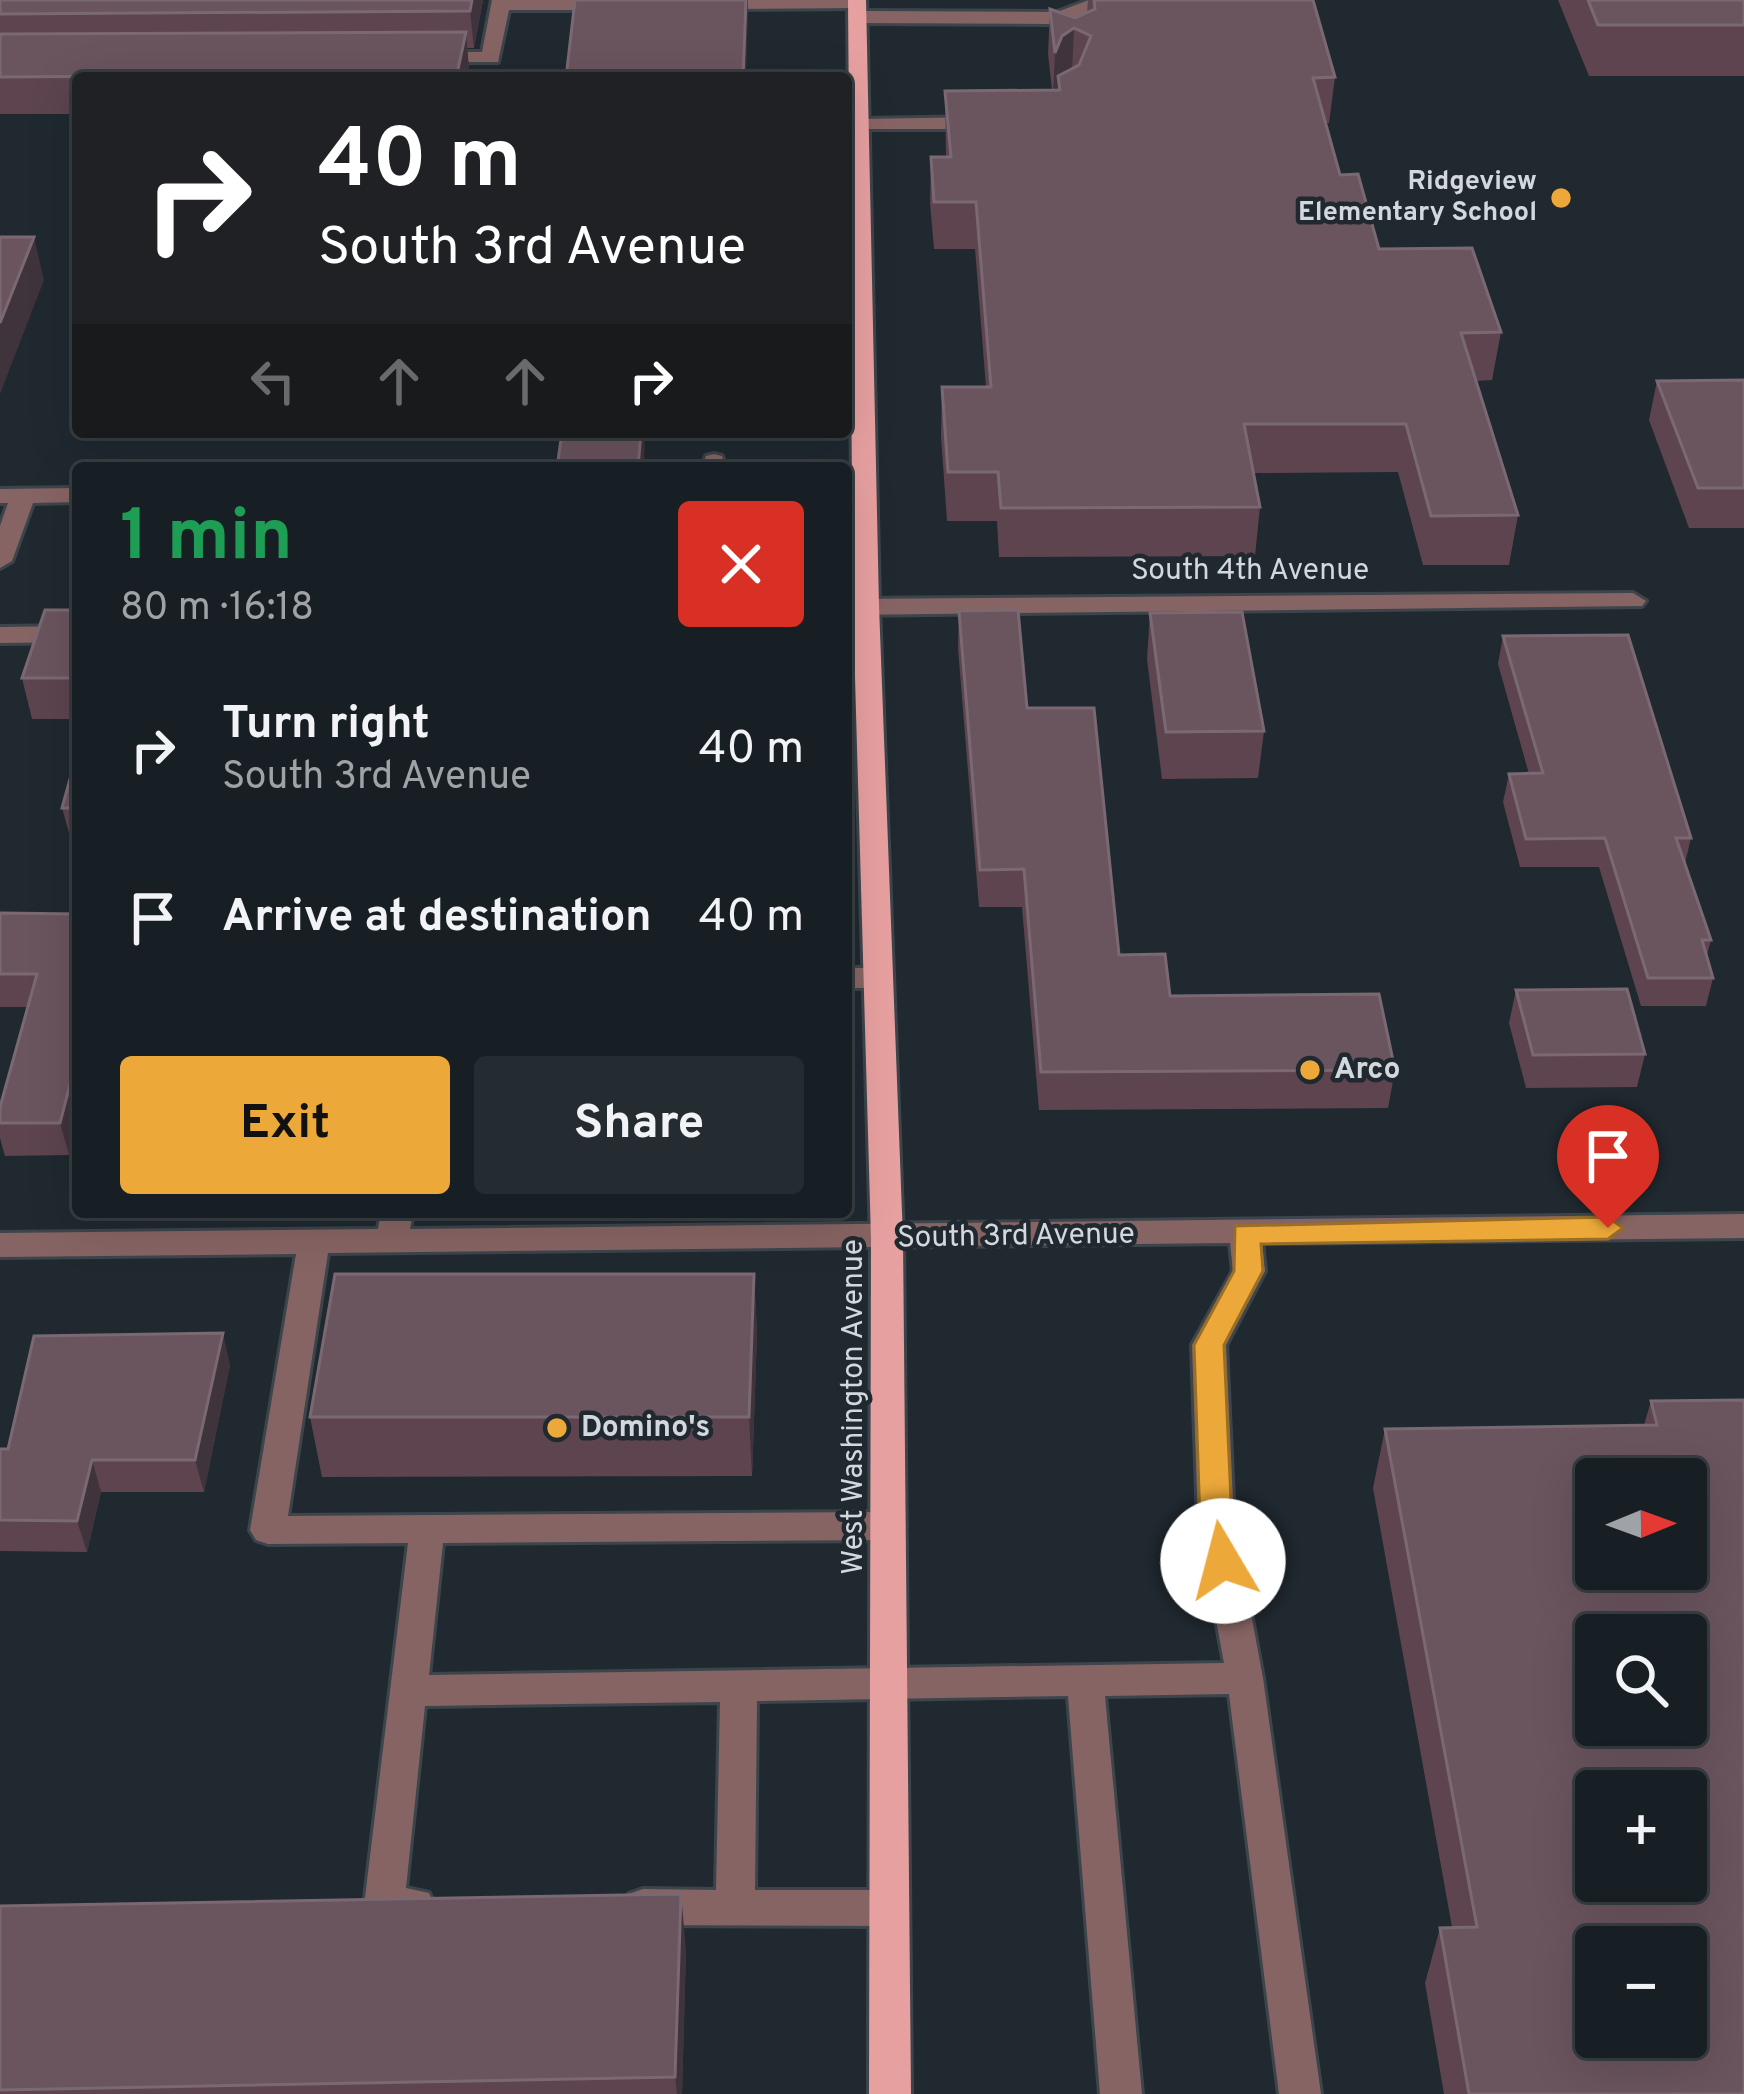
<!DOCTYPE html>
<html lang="en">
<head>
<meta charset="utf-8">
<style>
  body { margin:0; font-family:Overpass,sans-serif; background:#252c31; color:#f1f3f6; height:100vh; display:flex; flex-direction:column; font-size:45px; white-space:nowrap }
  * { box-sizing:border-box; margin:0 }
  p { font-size:39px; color:#9fa2a6 }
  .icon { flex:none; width:66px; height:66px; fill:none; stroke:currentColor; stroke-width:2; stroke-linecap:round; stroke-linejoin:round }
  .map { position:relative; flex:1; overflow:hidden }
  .sheet { position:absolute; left:72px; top:462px; width:780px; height:756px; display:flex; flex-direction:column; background:#181f24; border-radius:12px; box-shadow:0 12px 48px #0002,0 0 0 3px #363d41 }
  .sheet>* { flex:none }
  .banner { position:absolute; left:72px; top:72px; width:780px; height:366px; border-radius:12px; box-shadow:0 12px 48px #0002,0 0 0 3px #363d41; background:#202124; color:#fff; overflow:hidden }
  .needle { width:78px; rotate:89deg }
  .controls { position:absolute; left:1575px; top:1458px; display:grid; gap:24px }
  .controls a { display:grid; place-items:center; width:132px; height:132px; border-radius:12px; background:#181f24; box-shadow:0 12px 48px #0002,0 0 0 3px #363d41; font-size:60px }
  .pin { position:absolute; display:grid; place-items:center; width:102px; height:102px; color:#fff; margin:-123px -51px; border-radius:50% 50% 50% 0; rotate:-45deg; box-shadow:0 0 12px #0007 }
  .pin .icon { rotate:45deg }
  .me { position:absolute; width:132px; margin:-66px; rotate:352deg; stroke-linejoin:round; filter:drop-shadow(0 0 9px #0008) }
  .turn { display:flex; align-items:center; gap:42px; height:252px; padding:0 48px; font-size:54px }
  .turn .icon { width:156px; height:156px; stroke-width:2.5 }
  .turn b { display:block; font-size:84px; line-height:102px }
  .lanes { display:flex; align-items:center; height:114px; padding:0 48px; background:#0003; justify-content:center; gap:60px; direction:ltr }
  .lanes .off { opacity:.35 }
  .round { display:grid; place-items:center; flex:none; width:126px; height:126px; border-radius:12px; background:#252c31 }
  .overview { display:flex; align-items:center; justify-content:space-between; height:204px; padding:0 48px }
  h1 { font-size:72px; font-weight:700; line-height:90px; color:#1e9e55 }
  .primary-button { display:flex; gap:24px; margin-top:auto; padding:24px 48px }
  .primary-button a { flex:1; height:138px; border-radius:12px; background:#eca93a; color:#111; font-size:48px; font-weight:700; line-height:138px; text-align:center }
  .primary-button a+a { background:#252c31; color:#f1f3f6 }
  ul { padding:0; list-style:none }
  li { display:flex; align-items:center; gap:36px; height:168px; padding:0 48px }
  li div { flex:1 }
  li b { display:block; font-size:45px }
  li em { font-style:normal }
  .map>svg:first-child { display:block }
</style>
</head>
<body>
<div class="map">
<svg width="1744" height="2094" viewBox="0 0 1744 2094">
  <rect width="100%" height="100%" fill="#202930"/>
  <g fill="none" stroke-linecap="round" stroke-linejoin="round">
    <defs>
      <g id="minor">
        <polygon points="492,0 622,0 624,4 615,10 509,10 498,62 422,62 419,58 429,52 482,52"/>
        <polygon points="704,0 865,0 866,2 857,8 711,9 704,7"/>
        <polygon points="1089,0 1115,0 1069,21 1079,47 1069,53 1059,47 1051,24 858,23 848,17 858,11 1057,12"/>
        <polygon points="859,119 985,117 995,123 985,129 852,129 852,121"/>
        <polygon points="714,454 722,456 726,468 702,468 706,456"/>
        <polygon points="78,488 78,502 33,503 12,561 0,568 0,526 8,503 0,503 0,489"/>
        <polygon points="1633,593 1646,601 1642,606 846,615 846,599"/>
        <polygon points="78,626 78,642 0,643 0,627"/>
        <polygon points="846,968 878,968 893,978 878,988 846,988"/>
        <path d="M381,1212H413L410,1229L1744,1214V1238L1262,1243L1265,1271L1226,1345L1234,1522L1263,1678L1321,2094H1279L1229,1694L1105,1696L1142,2094H1100L1068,1696L757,1701L755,1890H889L903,1895L909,1908L903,1921L889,1926L643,1925L629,1920L623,1907L629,1894L643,1889L716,1890L720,1702L425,1706L406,1888L429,1893L435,1906L429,1919L415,1924L370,1919L364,1906L408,1543L268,1544L256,1540L250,1530L296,1254L0,1257V1233L378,1229ZM1230,1243L1233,1271L1192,1345L1198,1522L1224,1663L429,1675L443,1543L888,1540L900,1536L906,1526L900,1516L888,1512L288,1516L328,1253Z"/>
      </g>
      <polygon id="major" points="848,0 866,0 879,606 903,1239 911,2094 869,2094 871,1239 853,606"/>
    </defs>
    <!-- minor casing -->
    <use href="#minor" stroke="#3d454c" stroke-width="6"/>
    <!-- major casing -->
    <use href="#major" stroke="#3d454c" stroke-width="6"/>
    <!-- minor -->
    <use href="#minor" fill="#876464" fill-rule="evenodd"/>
    <!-- major -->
    <use href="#major" fill="#e7a0a0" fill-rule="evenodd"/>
  </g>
  <!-- wall -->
  <g fill="#5d444f">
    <polygon points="0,0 483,0 474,48 467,48 469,69 467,78 78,78 78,114 0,114"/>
    <polygon points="1088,0 1313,0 1335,77 1329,123 1326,123 1340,175 1379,249 1501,332 1492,380 1476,381 1518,515 1509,565 1423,565 1398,472 1254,473 1260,507 1255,556 999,557 997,521 947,521 941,436 942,387 986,387 975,249 934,249 930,203 931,157 946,157 945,91 1052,90 1048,54 1050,9 1075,18 1087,13"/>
    <polygon points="1558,0 1744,0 1744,76 1589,76"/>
    <polygon points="1744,380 1744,528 1689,528 1649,420 1657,381"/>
    <polygon points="78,610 78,719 32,719 22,678"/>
    <polygon points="959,611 1027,708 1119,955 1170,996 1395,1070 1388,1108 1039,1110 1022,907 979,907 958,648"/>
    <polygon points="1150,613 1264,731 1258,778 1162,779 1147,659"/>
    <polygon points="1503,636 1691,838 1685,863 1711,940 1707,955 1713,978 1706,1006 1641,1006 1599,867 1520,867 1503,802 1509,774 1529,774 1498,664"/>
    <polygon points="78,750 78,840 71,840 62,808"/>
    <polygon points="0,913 78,914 69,1155 5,1156 0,1138 0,1107 28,1007 0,1007"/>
    <polygon points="1516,990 1645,1054 1637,1087 1526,1088 1509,1023"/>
    <polygon points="754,1274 757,1334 752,1476 322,1477 310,1417"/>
    <polygon points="230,1365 204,1492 101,1492 87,1552 0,1551 0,1449 8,1449"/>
    <polygon points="1744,1400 1744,2094 1444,2094 1425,1983 1440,1928 1452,1927 1373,1488 1385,1429 1644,1425 1651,1401"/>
    <polygon points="0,1906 686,1950 682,2094 0,2094"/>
  </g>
  <!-- shaded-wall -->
  <g fill="#3f333c">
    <polygon points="472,0 483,0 474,48 470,11"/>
    <polygon points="746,0 748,0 748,13 746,78 743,78"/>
    <polygon points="1074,28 1072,72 1058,76 1058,86 1053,98 1055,53 1062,36"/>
    <polygon points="466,32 469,69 467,78 457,78"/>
    <polygon points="34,237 44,280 0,394 0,323"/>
    <polygon points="641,432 645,432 644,468 638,468"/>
    <polygon points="78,1054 78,1121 69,1155 60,1123"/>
    <polygon points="754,1274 757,1334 752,1476 749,1417"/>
    <polygon points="223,1333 230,1365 204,1492 195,1460"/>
    <polygon points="92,1460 101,1492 87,1552 77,1521"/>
    <polygon points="681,1894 686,1950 682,2094 677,2094 675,2077"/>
  </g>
  <!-- building -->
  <g fill="#6a545e" stroke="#7a6972" stroke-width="3" fill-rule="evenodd">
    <polygon points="0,0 472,0 470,11 0,14"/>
    <polygon points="575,0 746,0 743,78 566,78"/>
    <polygon points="1094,0 1313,0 1335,77 1313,78 1340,175 1358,174 1379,249 1472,248 1501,332 1461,333 1518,515 1431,516 1406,424 1244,424 1260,507 1001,508 998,472 948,472 942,387 991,387 976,202 934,202 931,157 951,157 945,91 1060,90 1058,76 1079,65 1091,36 1074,28 1062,36 1055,53 1050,9 1075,18 1095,9"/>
    <polygon points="1588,0 1744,0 1744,25 1598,25"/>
    <polygon points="466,32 457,74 0,77 0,34"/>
    <polygon points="0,237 34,237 0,323"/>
    <polygon points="1744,380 1744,488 1698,488 1657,381"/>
    <polygon points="562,432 641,432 638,468 557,468"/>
    <polygon points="45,610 78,610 78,678 22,678"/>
    <polygon points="1018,610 1027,708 1094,708 1119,955 1165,954 1170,996 1379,994 1395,1070 1041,1072 1024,869 980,870 959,611"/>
    <polygon points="1242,612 1264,731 1166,732 1150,613"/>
    <polygon points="1628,635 1691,838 1676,838 1711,940 1702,940 1713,978 1648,978 1605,838 1526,839 1509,774 1543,773 1503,636"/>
    <polygon points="78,750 78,808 62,808"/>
    <polygon points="0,913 78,914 78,1054 60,1123 0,1123 0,1107 37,974 0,974"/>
    <polygon points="1627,989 1645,1054 1533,1055 1516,990"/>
    <polygon points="335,1274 754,1274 749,1417 310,1417"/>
    <polygon points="223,1333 195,1460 92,1460 77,1521 0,1520 0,1449 8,1449 34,1336"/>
    <path d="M1744,1400V2094H1469L1440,1928L1477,1927L1385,1429L1657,1425L1651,1401ZM1596,1479H1686V1569H1596ZM1596,1635H1686V1725H1596ZM1596,1791H1686V1881H1596ZM1596,1947H1686V2037H1596Z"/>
    <polygon points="681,1894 675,2077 0,2090 0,1906"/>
  </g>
  <!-- route -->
  <polygon fill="#eca93a" stroke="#996e26" stroke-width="3" points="1608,1217 1623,1228 1608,1239 1261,1244 1263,1271 1224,1345 1232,1522 1239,1561 1235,1570 1212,1570 1200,1522 1194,1345 1234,1271 1235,1226"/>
  <!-- markers -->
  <g fill="#eca93a" stroke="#202930" stroke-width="4.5">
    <circle cx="1561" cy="198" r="12"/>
    <circle cx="1310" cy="1070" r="12"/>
    <circle cx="557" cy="1428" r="12"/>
  </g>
  <g text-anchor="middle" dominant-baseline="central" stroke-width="9" stroke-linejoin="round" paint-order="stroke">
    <!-- far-poi labels -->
    <g font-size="27" font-weight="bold" fill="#d3d8dd" stroke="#202930" text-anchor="end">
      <text x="1537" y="182">Ridgeview<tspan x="1537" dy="31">Elementary School</tspan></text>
    </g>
    <!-- street labels -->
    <g font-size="30" fill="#d3d8dd" stroke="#202930">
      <text x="1250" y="571">South 4th Avenue</text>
      <text transform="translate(1016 1237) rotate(-1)">South 3rd Avenue</text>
      <text transform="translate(854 1407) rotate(-90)">West Washington Avenue</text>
    </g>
    <!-- poi labels -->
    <g font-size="30" font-weight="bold" fill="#d3d8dd" stroke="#202930" text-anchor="start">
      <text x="1334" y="1070">Arco</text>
      <text x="581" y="1428">Domino's</text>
    </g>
  </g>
</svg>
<div class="controls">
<a><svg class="needle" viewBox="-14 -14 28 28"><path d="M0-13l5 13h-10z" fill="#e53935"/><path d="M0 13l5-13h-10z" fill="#9fa2a6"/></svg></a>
<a><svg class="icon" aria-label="search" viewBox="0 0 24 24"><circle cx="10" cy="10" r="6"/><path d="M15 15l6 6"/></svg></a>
<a>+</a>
<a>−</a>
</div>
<div class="pin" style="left:1608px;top:1228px;background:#d93025"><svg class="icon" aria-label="arrive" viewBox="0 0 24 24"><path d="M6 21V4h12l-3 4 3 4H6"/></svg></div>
<svg class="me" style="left:1223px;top:1561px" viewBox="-20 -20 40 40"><circle r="19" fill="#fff"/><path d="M0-13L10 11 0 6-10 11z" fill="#eca93a"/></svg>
<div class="banner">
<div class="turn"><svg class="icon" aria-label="right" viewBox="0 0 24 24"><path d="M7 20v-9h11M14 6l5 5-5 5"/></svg><div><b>40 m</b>South 3rd Avenue</div></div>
<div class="lanes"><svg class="icon off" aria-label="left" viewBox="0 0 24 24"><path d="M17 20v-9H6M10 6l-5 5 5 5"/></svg><svg class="icon off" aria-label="ahead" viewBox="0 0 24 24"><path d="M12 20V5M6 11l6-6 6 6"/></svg><svg class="icon off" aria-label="ahead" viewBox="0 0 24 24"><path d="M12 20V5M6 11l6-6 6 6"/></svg><svg class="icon" aria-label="right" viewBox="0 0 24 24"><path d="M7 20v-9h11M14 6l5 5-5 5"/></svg></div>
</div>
<section class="sheet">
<div class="overview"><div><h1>1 min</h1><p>80 m · 16:18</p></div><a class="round" style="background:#d93025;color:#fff"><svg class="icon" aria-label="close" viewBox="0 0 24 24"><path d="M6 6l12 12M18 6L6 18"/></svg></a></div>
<ul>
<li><svg class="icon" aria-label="right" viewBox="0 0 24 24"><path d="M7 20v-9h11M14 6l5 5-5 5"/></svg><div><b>Turn right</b><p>South 3rd Avenue</p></div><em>40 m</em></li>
<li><svg class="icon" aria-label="arrive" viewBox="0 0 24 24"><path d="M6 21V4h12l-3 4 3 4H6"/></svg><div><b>Arrive at destination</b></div><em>40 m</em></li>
</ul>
<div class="primary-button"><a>Exit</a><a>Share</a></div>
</section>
</div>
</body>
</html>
